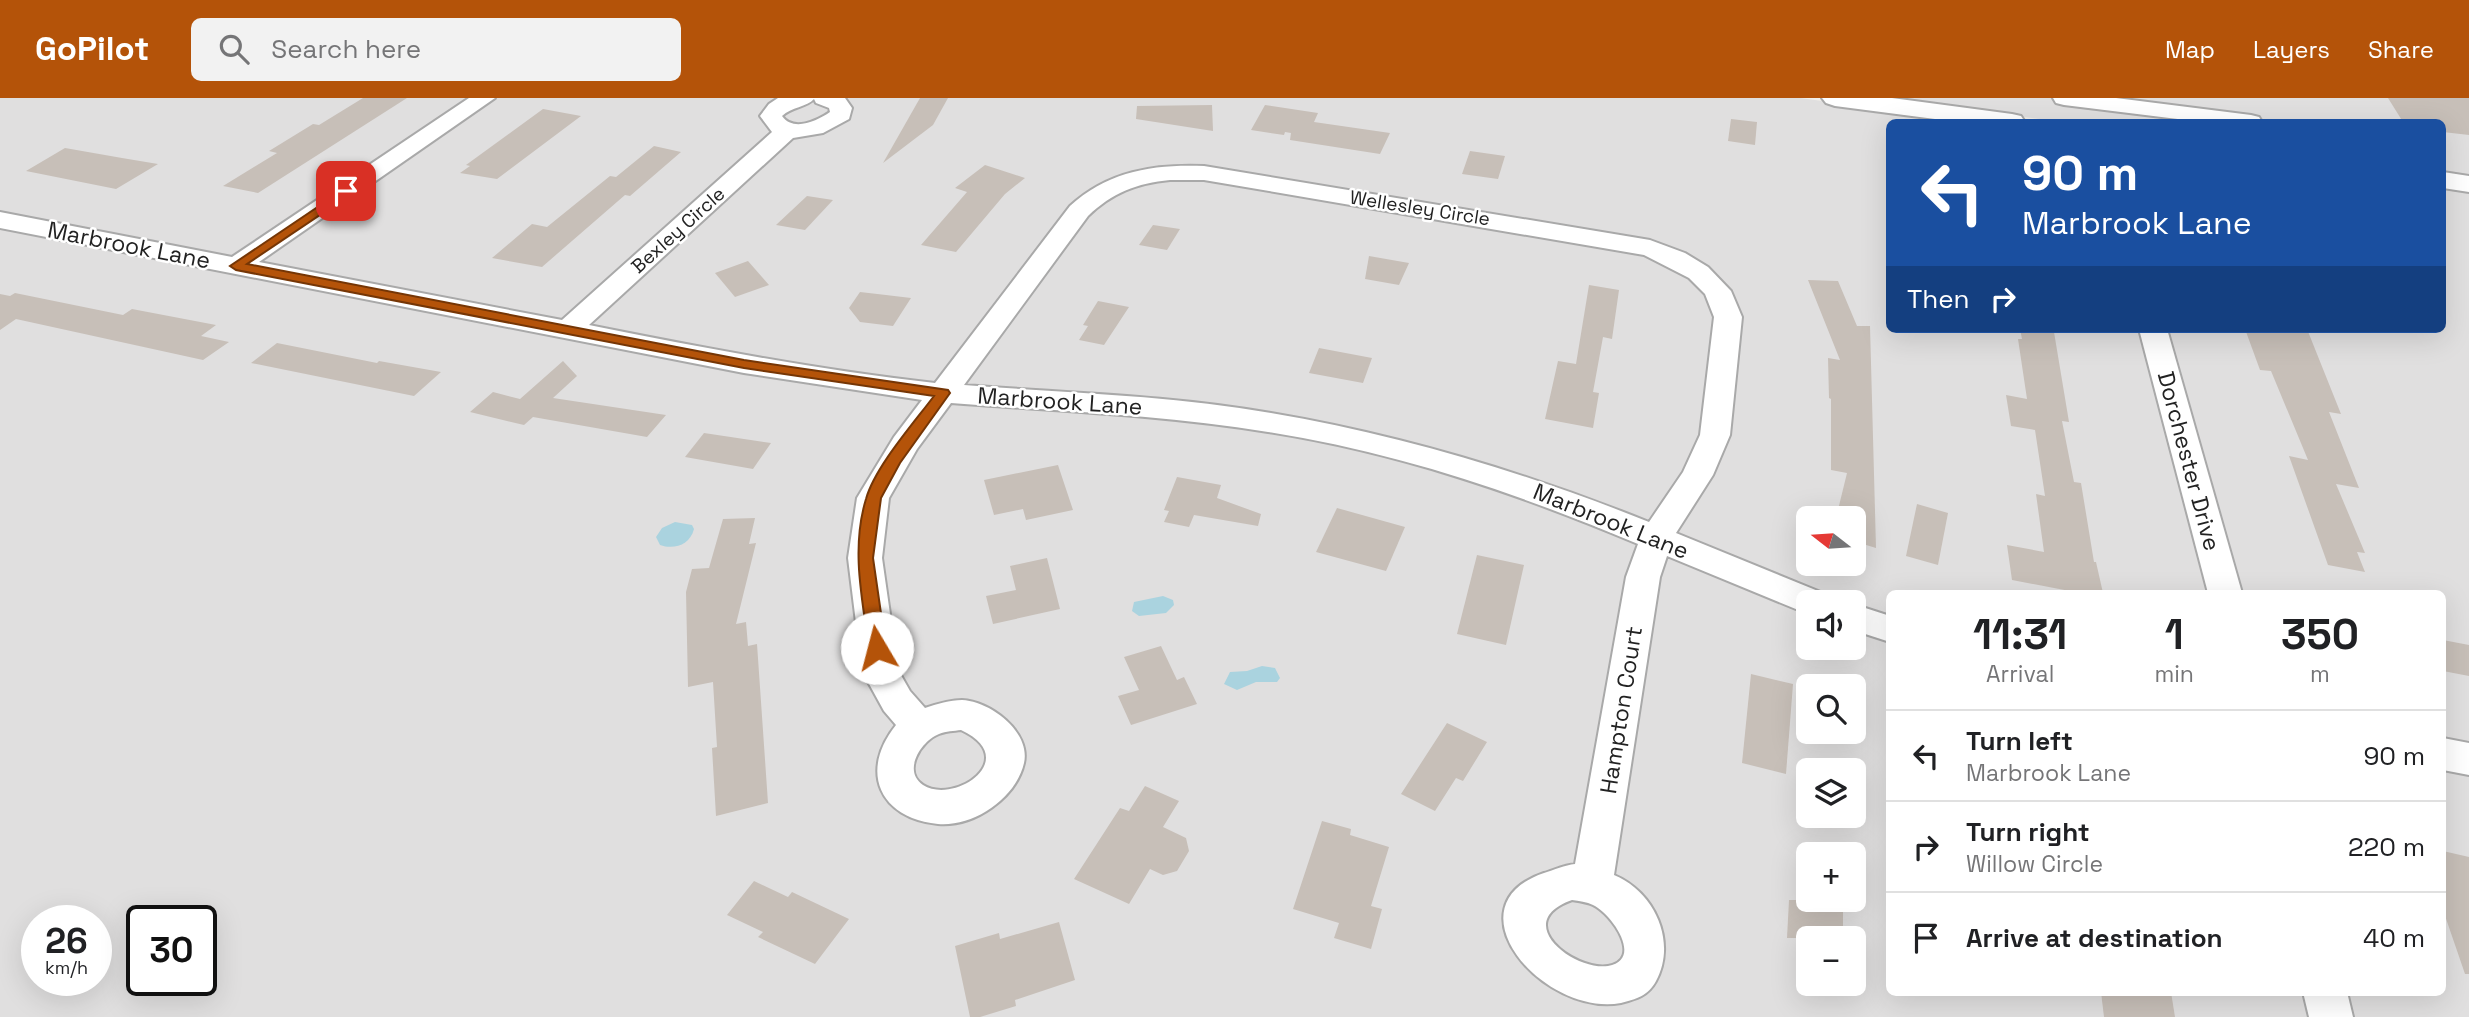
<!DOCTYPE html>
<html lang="en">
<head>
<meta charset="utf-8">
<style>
  body { margin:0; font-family:"Space Grotesk",sans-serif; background:#f2f2f2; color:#202124; height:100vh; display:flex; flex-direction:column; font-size:26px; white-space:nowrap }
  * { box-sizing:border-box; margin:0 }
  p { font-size:23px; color:#757577 }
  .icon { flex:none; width:38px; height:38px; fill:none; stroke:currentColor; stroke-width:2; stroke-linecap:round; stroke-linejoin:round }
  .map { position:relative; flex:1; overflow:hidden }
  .side { position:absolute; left:1886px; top:492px; width:560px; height:406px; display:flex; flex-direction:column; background:#fff; border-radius:10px; box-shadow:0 7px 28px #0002 }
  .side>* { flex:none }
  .top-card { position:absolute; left:1886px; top:21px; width:560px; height:214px; border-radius:10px; box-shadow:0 7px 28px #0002; background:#1a4fa0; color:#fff; overflow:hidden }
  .needle { width:46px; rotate:287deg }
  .controls { position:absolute; left:1796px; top:408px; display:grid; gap:14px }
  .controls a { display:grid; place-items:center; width:70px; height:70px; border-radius:10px; background:#fff; box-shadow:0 7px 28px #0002; font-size:35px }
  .speed { position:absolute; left:21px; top:807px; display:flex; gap:14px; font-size:35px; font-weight:700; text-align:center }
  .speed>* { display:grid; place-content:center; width:91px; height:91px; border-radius:50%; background:#fff; box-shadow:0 7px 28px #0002; line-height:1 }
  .speed small { font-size:18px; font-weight:400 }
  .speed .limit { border:4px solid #111; border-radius:10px; background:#fff; color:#111 }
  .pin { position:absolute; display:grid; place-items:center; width:60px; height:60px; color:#fff; margin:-30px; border-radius:14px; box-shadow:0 4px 10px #0006 }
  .me { position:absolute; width:77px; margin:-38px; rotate:352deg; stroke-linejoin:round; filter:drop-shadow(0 0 5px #0008) }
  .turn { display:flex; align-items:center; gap:24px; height:147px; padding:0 21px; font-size:32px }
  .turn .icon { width:91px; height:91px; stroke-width:2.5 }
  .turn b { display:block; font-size:49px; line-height:60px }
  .then { display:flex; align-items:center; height:66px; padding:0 21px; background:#0003; gap:14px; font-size:26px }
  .eta { display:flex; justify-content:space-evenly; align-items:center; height:119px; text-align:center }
  .eta b { font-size:42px; font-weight:700; line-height:49px }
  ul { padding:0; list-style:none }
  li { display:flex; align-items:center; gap:21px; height:91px; padding:0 21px; border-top:2px solid #e0e0e0 }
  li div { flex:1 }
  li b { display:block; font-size:26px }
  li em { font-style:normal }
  header { display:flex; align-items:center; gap:42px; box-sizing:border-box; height:98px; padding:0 35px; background:#b45309; color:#fff }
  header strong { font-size:33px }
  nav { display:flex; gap:38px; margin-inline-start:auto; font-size:24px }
  .search { width:490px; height:63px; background:#f2f2f2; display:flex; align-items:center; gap:18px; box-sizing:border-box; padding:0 24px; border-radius:10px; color:#757577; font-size:26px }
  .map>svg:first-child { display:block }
</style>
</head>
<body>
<header>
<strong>GoPilot</strong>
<div class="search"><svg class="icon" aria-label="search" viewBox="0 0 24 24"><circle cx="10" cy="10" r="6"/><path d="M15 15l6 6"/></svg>Search here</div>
<nav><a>Map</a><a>Layers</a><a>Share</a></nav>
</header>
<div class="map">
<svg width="2469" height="919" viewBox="0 0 2469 919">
  <rect width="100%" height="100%" fill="#f2efe9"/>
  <!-- residential -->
  <g fill="#e0dfdf" fill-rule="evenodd">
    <path d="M0,0H1800L1979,24H1890V231H2443V88L2469,92V919H0ZM1808,420H1853V466H1808ZM1890,495H2443V894H1890ZM1808,504H1853V550H1808ZM1808,588H1853V634H1808ZM1808,672H1853V718H1808ZM1808,756H1853V802H1808ZM37,822H96V882H37ZM142,822H201V882H142ZM1808,840H1853V886H1808Z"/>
    <polygon points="1883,0 2469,0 2469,81 2443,77 2443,24 2061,24"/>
  </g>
  <!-- water -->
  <g fill="#aad3df">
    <path d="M675,424L692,427L694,431C690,447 674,452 660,447L656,439L662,430Z"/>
    <polygon points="1163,498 1173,502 1174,507 1166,515 1139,518 1132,513 1134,504"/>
    <polygon points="1262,568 1275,570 1280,580 1277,584 1256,584 1237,592 1224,586 1230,574 1247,573"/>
  </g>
  <!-- building -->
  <g fill="#c7bfb8">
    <polygon points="363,0 407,0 258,95 223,88 277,55 269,53 313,26 319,27"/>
    <polygon points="920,0 948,0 933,27 883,65"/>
    <polygon points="2388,0 2469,0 2469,37 2443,34 2443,24 2403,24"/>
    <polygon points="1212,7 1213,33 1136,21 1137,8"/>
    <polygon points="1265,7 1318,15 1314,24 1390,35 1380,56 1290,42 1291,35 1285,34 1284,37 1251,32"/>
    <polygon points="543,11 581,18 497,81 460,75 470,68 466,67"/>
    <polygon points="1731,21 1757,24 1755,47 1728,43"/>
    <polygon points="654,48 681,54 630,98 625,97 542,169 492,160 532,126 547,129 610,78 616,79"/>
    <polygon points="65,50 122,60 158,66 116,91 26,73"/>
    <polygon points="1470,53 1505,58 1498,81 1462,76"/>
    <polygon points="985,67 1025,80 1005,96 956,154 921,147 967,94 955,90"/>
    <polygon points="807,98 833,102 805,132 776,127"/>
    <polygon points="1153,127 1180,131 1167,152 1139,147"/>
    <polygon points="1369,158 1409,165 1399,187 1365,181"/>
    <polygon points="748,163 769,187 735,199 715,175"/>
    <polygon points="1808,182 1838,183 1857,228 1870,228 1876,450 1853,443 1853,420 1836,420 1847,375 1831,372 1831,301 1829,300 1828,260 1840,262"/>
    <polygon points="1589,187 1619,192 1612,241 1603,239 1593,294 1599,295 1593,330 1545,321 1558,263 1576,266"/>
    <polygon points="860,194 886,197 911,200 893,228 860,224 849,210"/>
    <polygon points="15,195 123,217 132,211 216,227 201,238 229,244 203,262 16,221 0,232 0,196 10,198"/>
    <polygon points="1098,203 1129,209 1104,247 1079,242 1088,228 1083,227"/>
    <polygon points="2020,231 2049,231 2054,234 2069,324 2062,323 2074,384 2081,385 2094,464 2096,464 2103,495 2080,495 2012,482 2007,447 2044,454 2036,396 2045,398 2035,332 2011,328 2006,297 2027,301 2018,241 2022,241"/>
    <polygon points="2245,231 2307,231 2341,316 2329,314 2359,390 2336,386 2365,455 2357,454 2365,474 2328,467 2289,358 2308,362 2271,273 2260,272"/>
    <polygon points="277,245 377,265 379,263 441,274 414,298 251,265"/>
    <polygon points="1319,250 1372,260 1363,285 1309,275"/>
    <polygon points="563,263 577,278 553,300 666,317 647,339 533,319 524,327 470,314 493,294 520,301"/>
    <polygon points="704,335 771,345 753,371 685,359"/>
    <polygon points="1058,367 1073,412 1026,422 1023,411 994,417 984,382"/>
    <polygon points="1177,379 1221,387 1217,400 1261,416 1258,428 1194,417 1189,429 1164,424 1169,413 1164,412"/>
    <polygon points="1917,406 1948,415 1938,467 1906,458"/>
    <polygon points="1337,410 1405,429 1386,473 1316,454"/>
    <polygon points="755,420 749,446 756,445 736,526 746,524 748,548 757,546 768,705 716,718 712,650 717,649 713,584 688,589 686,494 692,471 709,470 723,421"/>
    <polygon points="1477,457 1524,467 1506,547 1457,536"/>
    <polygon points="1047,460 1060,511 993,526 986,498 1016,492 1010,468"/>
    <polygon points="2443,542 2469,547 2469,578 2443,573"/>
    <polygon points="1161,548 1177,582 1184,579 1197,606 1131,627 1118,598 1139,592 1124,559"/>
    <polygon points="1751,576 1793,586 1786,676 1742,665"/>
    <polygon points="1447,625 1487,644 1463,683 1456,680 1435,713 1401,696"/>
    <polygon points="1145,688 1179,703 1163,729 1186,740 1189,753 1177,773 1163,777 1150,771 1129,806 1074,781 1120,710 1129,713"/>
    <polygon points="1322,723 1351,731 1350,737 1389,749 1371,808 1382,811 1371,851 1334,840 1339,825 1293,811"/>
    <polygon points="2443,753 2469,759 2469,876 2465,876 2443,812"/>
    <polygon points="754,783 788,799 792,794 849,821 815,866 758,839 763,834 727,817"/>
    <polygon points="1789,802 1843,802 1843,840 1787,840"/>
    <polygon points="1059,824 1075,882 1015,902 1016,908 980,919 970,919 955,848 999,835 1000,841"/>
    <polygon points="2101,894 2171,894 2175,919 2104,919"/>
  </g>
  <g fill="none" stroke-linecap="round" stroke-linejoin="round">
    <defs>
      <g id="minor">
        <path d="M469,0H495L259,164L562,222L772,34L760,18L769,6L778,0H845L852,10L849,21L823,35L793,40L589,227C704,250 819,272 935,285L1070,108C1108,73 1154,66 1204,68L1650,142L1685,155L1708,169L1731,193L1742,219L1730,337L1713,377L1676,435L1823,495L1828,504H1808V516L1667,458L1660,479L1614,777C1655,794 1677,844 1656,883C1648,898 1636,901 1621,905C1544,919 1447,808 1544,775C1554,772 1565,767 1575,766L1626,479L1638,446C1519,396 1397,354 1268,334C1164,317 1057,313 951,305L917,351L889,400L882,460L898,572L910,593L925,610C937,606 950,602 962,602C990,603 1031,634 1024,665C1016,700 974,729 938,726C879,720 859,673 896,627L884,613L862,573L848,460L857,400L894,339L922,302L744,275L0,130V114L232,159ZM814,1L816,5L829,10L830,14C817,23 793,34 782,18C791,9 807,9 814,1ZM1170,82H1204L1644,157L1689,180L1705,196L1714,219L1700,337L1683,374L1649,424C1527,375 1401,337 1271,315C1170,297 1066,295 964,287L1088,118C1112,95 1137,85 1170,82ZM961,632C1023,661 954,707 923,687C902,673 921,643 939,636C946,633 954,633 961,632ZM1572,802C1579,803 1587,804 1593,807C1612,816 1644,862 1608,868C1574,873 1510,824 1572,802Z"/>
        <polygon points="2053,0 2116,0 2251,17 2259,19 2262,24 2202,24 2064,7 2056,5"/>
        <polygon points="2139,231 2167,231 2242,495 2208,495"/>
        <polygon points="1853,506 1890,518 1890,544 1853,532"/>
        <polygon points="2443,640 2469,645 2469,677 2443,672"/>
        <polygon points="2303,894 2347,894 2353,919 2309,919"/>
      </g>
      <g id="tertiary">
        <polygon points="1822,0 1892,0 2012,16 2021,18 2025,24 1958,24 1835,8 1826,5"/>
        <polygon points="2443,74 2469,78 2469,94 2443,90"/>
      </g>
    </defs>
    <!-- minor casing -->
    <use href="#minor" stroke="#a9a9a9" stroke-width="4"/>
    <!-- tertiary casing -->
    <use href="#tertiary" stroke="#a9a9a9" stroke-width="4"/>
    <!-- minor -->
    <use href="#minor" fill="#fff" fill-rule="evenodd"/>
    <!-- tertiary -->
    <use href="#tertiary" fill="#fff" fill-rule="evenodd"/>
  </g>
  <!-- route -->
  <path fill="#b45309" stroke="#753606" stroke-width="2" d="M346,90L352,93L351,96L247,166L744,262L948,292L950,295L900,365L881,400L873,460L886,550L883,554H871L869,550C862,500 851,450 866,401C875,369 913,326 934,298L744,270L236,172L230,168Z"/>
  <g text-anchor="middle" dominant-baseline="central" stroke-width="5" stroke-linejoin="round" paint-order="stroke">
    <!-- far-street labels -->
    <g font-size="19" fill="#222" stroke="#fff">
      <text transform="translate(1420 110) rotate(9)">Wellesley Circle</text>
      <text transform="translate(678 132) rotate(-42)">Bexley Circle</text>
    </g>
    <!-- street labels -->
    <g font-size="23" fill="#222" stroke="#fff">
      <text transform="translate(129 147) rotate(11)">Marbrook Lane</text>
      <text transform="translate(1060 303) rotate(4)">Marbrook Lane</text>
      <text transform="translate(2189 363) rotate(75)">Dorchester Drive</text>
      <text transform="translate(1611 423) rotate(22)">Marbrook Lane</text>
      <text transform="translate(1621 612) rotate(-81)">Hampton Court</text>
    </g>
  </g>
</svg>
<div class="controls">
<a><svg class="needle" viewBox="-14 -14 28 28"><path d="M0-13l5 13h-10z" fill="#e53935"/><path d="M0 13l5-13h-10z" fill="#757577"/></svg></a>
<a><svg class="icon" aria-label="sound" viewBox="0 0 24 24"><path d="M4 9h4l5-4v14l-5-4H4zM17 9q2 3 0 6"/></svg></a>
<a><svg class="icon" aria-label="search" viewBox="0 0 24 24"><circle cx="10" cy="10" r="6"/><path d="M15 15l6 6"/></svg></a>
<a><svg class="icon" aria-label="layers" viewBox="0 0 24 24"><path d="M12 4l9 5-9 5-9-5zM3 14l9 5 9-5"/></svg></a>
<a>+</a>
<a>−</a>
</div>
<div class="speed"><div>26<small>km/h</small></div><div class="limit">30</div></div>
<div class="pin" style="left:346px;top:93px;background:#d93025"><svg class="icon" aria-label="arrive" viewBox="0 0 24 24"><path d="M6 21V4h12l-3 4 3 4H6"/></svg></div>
<svg class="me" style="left:877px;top:550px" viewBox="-20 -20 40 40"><circle r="19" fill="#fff"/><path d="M0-13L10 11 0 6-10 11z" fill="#b45309"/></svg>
<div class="top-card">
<div class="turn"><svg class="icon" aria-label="left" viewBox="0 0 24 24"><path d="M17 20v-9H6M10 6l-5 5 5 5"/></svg><div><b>90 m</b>Marbrook Lane</div></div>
<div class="then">Then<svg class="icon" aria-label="right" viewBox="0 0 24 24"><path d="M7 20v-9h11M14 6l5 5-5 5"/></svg></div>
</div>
<section class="side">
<div class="eta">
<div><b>11:31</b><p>Arrival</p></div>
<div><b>1</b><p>min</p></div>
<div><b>350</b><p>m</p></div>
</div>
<ul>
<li><svg class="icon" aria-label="left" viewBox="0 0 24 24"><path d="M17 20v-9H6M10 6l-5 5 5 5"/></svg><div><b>Turn left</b><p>Marbrook Lane</p></div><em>90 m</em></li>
<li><svg class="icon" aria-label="right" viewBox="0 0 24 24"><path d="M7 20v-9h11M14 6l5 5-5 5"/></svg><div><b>Turn right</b><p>Willow Circle</p></div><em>220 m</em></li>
<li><svg class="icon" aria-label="arrive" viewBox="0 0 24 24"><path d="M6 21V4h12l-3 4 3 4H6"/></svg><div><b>Arrive at destination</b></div><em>40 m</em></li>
</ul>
</section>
</div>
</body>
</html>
